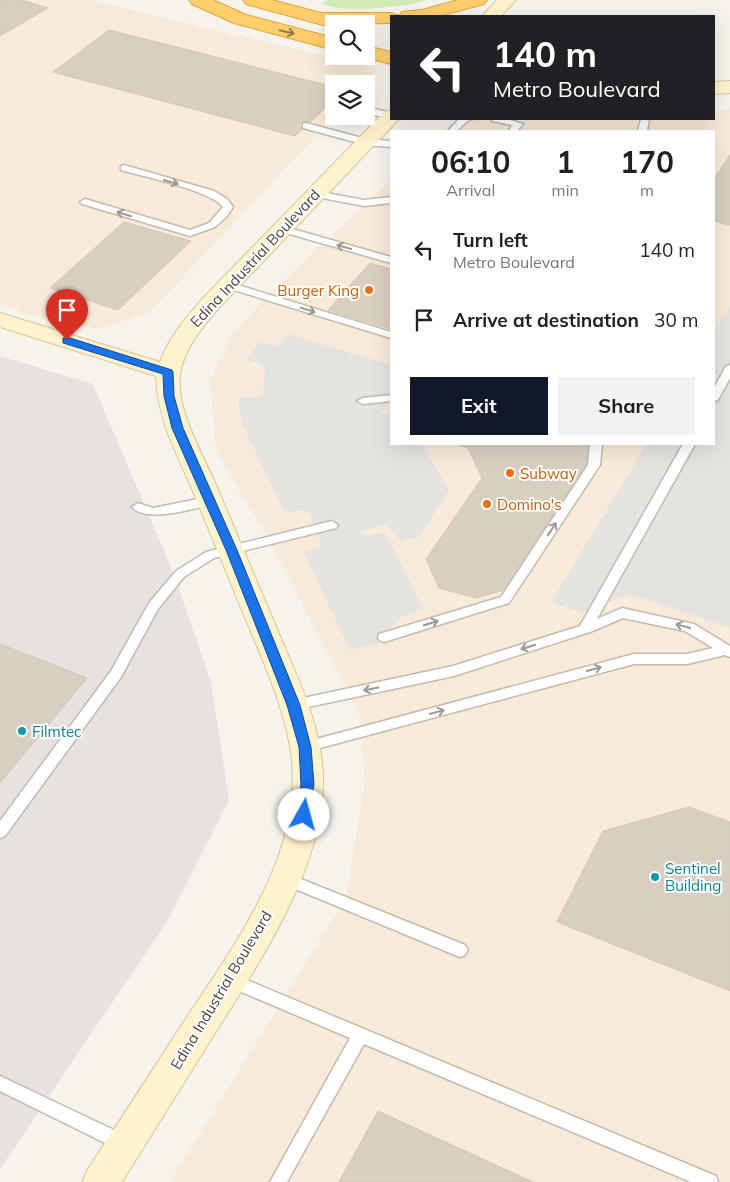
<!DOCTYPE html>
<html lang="en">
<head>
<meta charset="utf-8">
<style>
  body { margin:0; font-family:Mulish,sans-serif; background:#f2f2f2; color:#202124; height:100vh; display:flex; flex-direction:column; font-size:19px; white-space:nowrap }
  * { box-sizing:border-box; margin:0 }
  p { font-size:16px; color:#757577 }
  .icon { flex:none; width:28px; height:28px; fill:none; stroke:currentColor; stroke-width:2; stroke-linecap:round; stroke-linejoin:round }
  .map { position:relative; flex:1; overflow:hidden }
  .side { position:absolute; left:390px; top:130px; width:325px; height:315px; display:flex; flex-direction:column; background:#fff; border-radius:0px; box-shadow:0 5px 20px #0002 }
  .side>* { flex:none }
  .hud { position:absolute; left:390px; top:15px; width:325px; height:105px; border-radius:0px; box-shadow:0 5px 20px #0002; background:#202124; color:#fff; overflow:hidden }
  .buttons { position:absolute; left:325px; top:15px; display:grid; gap:10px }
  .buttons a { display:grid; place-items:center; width:50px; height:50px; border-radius:0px; background:#fff; box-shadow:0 5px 20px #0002; font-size:25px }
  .pin { position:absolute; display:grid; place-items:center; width:42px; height:42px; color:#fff; margin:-51px -21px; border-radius:50% 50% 50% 0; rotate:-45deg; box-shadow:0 0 5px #0007 }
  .pin .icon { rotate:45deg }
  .me { position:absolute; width:55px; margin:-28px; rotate:7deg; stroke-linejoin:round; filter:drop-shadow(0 0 4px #0008) }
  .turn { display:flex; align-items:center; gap:18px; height:105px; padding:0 20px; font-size:22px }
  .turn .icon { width:65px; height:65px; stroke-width:2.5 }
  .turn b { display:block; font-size:35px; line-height:42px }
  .eta { display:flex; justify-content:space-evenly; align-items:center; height:85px; text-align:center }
  .eta b { font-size:30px; font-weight:700; line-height:35px }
  .cta { display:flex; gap:10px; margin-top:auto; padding:10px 20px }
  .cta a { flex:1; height:58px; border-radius:0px; background:#111827; color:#fff; font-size:20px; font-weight:700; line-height:58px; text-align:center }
  .cta a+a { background:#f2f2f2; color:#202124 }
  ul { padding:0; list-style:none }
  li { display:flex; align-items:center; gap:15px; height:70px; padding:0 20px }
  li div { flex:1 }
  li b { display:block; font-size:19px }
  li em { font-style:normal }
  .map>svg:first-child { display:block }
</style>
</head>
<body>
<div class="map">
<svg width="730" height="1182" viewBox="0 0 730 1182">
  <rect width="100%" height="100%" fill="#f6f3ec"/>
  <!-- commercial -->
  <g fill="#f7ead8">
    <polygon points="0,0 89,0 379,69 365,84 334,84 335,116 149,313 98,329 42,319 0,305"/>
    <polygon points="730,109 730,1182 170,1182 346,898 365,781 360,716 273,548 216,450 210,380 231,336 268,295 391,180 391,444 714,444 714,131 444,131 451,124 464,119 714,119 714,111"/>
  </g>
  <!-- industrial -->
  <polygon fill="#e6e2dd" points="0,356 93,384 173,572 211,682 229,800 168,920 0,1169"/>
  <!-- green -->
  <path fill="#d2eab5" d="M329,0H427C408,7 339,14 322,3Z"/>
  <!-- parking -->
  <g fill="#e5e3e0">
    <polygon points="730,307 730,628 630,594 582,613 551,602 647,444 714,444 714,334"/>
    <polygon points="288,334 391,365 391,403 381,412 385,415 391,413 391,444 422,444 449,490 419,537 401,541 387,524 363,531 360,534 365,536 385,532 423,609 400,617 378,643 350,650 304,552 321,547 321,543 309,513 302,510 285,513 243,426 238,405 239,397 258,397 263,393 265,369 262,364 247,360 259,342 278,346"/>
  </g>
  <!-- building -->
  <g fill="#d8cfc1" stroke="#d3c7b4">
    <polygon points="0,0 22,0 48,8 0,36"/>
    <polygon points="109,30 334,87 334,100 295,136 53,72"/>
    <polygon points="730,155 730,225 714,221 714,179"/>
    <polygon points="124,222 191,241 118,310 50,288"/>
    <polygon points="370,263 391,269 391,329 328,310"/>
    <polygon points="455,444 591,444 595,451 507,589 476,598 439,588 426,559 482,478 468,448"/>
    <polygon points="0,644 87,678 0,783"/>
    <polygon points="689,807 730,822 730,991 557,922 603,831"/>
    <polygon points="378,1111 533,1182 339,1182"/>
  </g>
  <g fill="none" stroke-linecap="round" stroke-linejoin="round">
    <defs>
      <g id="lane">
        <polygon points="329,99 334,99 334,105 329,103"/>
        <polygon points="366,107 391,113 391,119 366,113"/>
        <polygon points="459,119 472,119 466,122 457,131 448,131"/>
        <polygon points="491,119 506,119 523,124 517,131 509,131 512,125 492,121"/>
        <polygon points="641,119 649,119 647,131 638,131"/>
        <polygon points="306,123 366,139 391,141 391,147 366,145 303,128 303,124"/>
        <path d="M124,165L214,191L227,199L233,207L227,216L215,227L190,236L82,204L80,202L85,199L190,230L209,223L223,207C212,191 142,176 121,170V166Z"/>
        <polygon points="315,191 364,200 391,197 391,203 364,206 312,196 312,192"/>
        <polygon points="282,226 391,257 391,263 279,231 277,229"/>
        <polygon points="228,282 391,332 391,338 224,287 224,283"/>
        <polygon points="730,365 730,378 718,400 714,401 714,388 726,366"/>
        <polygon points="391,395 391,401 363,404 357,401 363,398"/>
        <polygon points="590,444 602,444 600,465 509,603 384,642 379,640 378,637 379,634 501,597 588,465"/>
        <polygon points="683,444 695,444 597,619 622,608 694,624 730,646 730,657 725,655 687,664 634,664 305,752 300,751 298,747 300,743 305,742 634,654 687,654 713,648 685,631 623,618 590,632 454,676 294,710 289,709 287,705 289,701 294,700 453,666 580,626"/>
        <path d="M208,497L214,501L212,504C194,509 145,523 132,507L138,503L153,508Z"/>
        <polygon points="332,521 338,525 336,528 214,558 184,577 158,609 121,677 5,836 0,838 0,821 111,671 149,603 176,571 206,552"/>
        <polygon points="286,873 465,945 468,950 465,955 460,957 455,955 281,883 279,879 281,875"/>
        <polygon points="230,973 716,1176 718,1182 691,1182 364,1044 287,1182 270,1182 350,1038 225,985 222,980 225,975"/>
        <polygon points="0,1076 131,1138 133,1144 131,1150 125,1152 119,1150 0,1091"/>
      </g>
      <g id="secondary">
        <polygon points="497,0 516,0 501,16 482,16"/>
        <polygon points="730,81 730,93 714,94 714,82"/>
        <path d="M391,110V119H399L398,120L218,309C203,327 186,346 181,370C173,403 201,451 214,480C236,532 258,584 280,636C300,683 324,732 323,784C322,871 257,966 212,1038C182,1086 152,1134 122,1182H82L88,1169C119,1122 150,1074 181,1026C234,945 308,850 290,746C280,692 252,637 232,586C218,552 204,518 190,484C174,449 157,415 156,376L0,327V313L160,362C168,338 186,318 202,299L384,112Z"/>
      </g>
      <g id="highway">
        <polygon points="189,0 213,0 246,15 334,38 334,50 234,23 192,4"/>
        <polygon points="243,0 272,0 321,13 391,13 399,16 391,16 391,23 334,24 334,28 246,4"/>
        <polygon points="458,0 487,0 484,4 439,16 399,16 402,12 422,10"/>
        <polygon points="366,46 391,52 391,64 361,56 366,56"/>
      </g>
    </defs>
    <!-- lane casing -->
    <use href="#lane" stroke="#c2bbae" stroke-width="3"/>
    <!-- secondary casing -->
    <use href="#secondary" stroke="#d6c79b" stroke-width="2"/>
    <!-- highway casing -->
    <use href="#highway" stroke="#e0a43c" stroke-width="2"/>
    <!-- lane -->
    <use href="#lane" fill="#fff" fill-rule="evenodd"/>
    <!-- secondary -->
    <use href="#secondary" fill="#fff3cd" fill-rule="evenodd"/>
    <!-- highway -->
    <use href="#highway" fill="#ffcf6e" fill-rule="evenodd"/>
  </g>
  <!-- one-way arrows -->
  <defs><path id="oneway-shaft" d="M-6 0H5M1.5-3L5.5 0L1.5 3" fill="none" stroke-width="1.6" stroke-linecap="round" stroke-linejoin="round" transform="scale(1.25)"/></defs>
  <use stroke="#937c4e" href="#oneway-shaft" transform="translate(287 32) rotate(14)"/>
  <g stroke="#9c9892">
    <use href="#oneway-shaft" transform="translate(171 182) rotate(16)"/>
    <use href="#oneway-shaft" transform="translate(124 214) rotate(-163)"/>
    <use href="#oneway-shaft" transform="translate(344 247) rotate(-164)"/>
    <use href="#oneway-shaft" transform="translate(308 310) rotate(17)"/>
    <use href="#oneway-shaft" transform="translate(552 529) rotate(-57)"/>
    <use href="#oneway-shaft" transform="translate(431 623) rotate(-17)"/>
    <use href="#oneway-shaft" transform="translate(683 626) rotate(-165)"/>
    <use href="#oneway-shaft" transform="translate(528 647) rotate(162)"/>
    <use href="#oneway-shaft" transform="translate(594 669) rotate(-15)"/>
    <use href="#oneway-shaft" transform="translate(371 689) rotate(168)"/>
    <use href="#oneway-shaft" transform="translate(437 712) rotate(-15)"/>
  </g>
  <!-- route -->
  <polygon fill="#1a73e8" stroke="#114b97" points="63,338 70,338 172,370 173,372 174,396 183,428 237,550 300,705 311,747 314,784 308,818 304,820 299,818 297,815 301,784 299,747 287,705 226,550 172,428 164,396 163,374 63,343"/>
  <!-- markers -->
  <g fill="#e8710a" stroke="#fff" stroke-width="2">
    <circle cx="369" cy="290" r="5"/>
    <circle cx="510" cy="473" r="5"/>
    <circle cx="487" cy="504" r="5"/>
  </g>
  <g fill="#0f9aa8" stroke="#fff" stroke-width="2">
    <circle cx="22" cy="731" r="5"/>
    <circle cx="655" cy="877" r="5"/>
  </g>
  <g text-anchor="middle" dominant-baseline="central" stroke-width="4" stroke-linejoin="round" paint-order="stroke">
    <!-- street labels -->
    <g font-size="15" fill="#4b4439" stroke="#fff">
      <text transform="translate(255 258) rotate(-47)">Edina Industrial Boulevard</text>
      <text transform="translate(221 990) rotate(-59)">Edina Industrial Boulevard</text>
    </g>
    <!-- food labels -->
    <g font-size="15" fill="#c56008" stroke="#fff" text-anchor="start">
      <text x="359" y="290" text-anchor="end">Burger King</text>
      <text x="520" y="473">Subway</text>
      <text x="497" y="504">Domino's</text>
    </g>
    <!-- culture labels -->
    <g font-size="15" fill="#0d838f" stroke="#fff" text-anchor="start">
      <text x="32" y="731">Filmtec</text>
      <text x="665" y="868">Sentinel<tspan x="665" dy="17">Building</tspan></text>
    </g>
  </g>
</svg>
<div class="buttons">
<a><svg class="icon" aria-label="search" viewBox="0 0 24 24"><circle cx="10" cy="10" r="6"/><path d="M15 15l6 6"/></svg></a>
<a><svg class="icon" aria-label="layers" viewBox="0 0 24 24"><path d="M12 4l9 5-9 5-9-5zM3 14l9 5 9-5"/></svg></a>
</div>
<div class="pin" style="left:67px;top:340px;background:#d93025"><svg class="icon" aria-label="arrive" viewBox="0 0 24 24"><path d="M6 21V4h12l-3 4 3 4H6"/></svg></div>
<svg class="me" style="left:304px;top:815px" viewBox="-20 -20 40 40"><circle r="19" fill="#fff"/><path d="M0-13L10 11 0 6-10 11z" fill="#1a73e8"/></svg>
<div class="hud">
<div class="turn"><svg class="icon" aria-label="left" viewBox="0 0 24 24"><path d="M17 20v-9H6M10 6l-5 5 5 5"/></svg><div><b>140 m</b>Metro Boulevard</div></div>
</div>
<section class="side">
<div class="eta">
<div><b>06:10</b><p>Arrival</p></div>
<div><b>1</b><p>min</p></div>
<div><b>170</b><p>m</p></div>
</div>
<ul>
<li><svg class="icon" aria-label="left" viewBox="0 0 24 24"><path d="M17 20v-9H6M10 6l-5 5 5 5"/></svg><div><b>Turn left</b><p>Metro Boulevard</p></div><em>140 m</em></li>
<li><svg class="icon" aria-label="arrive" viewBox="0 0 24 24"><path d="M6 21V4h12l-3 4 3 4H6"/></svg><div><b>Arrive at destination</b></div><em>30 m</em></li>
</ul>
<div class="cta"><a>Exit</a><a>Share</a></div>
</section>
</div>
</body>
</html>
